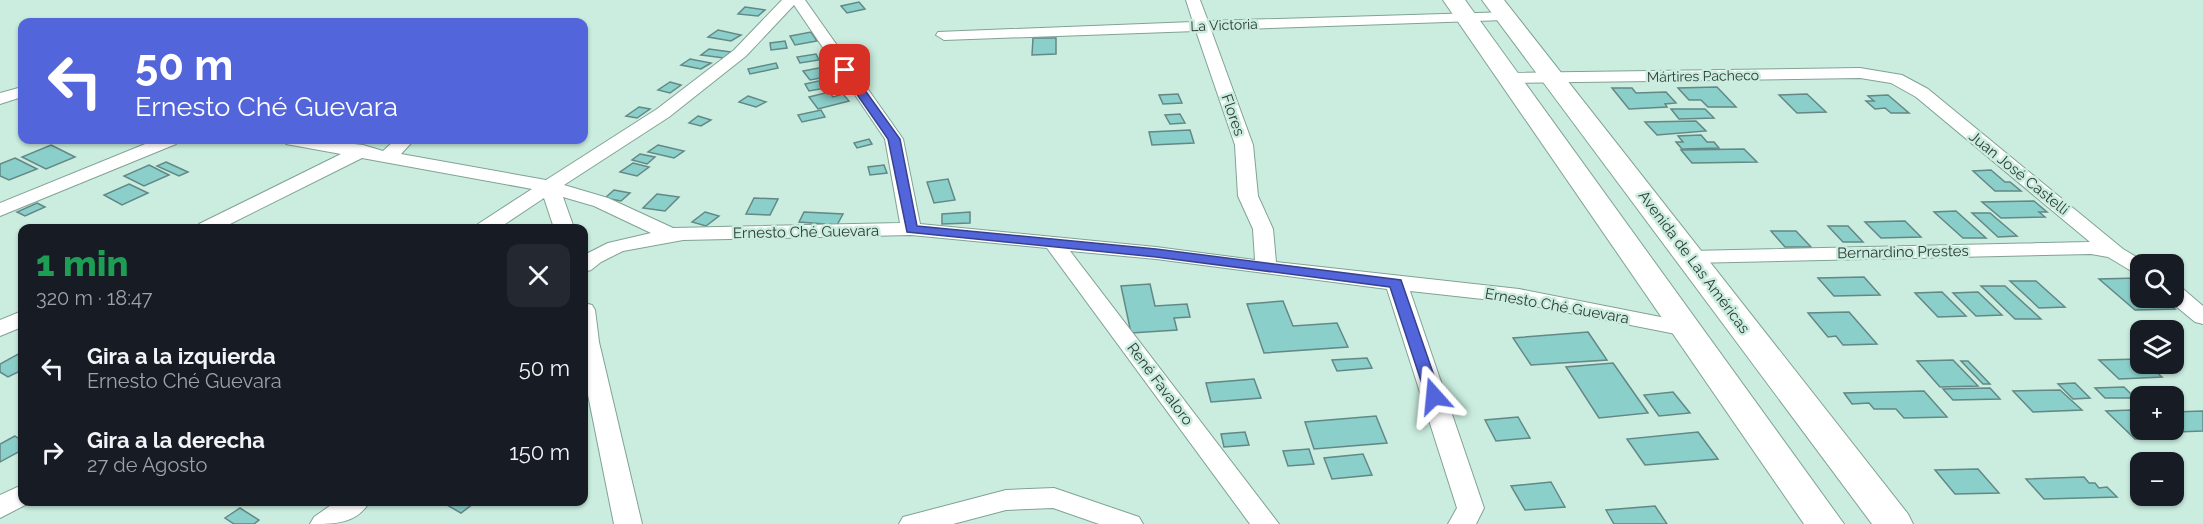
<!DOCTYPE html>
<html lang="es">
<head>
<meta charset="utf-8">
<style>
  body { margin:0; font-family:Raleway,sans-serif; background:#242831; color:#f1f3f6; height:100vh; display:flex; flex-direction:column; font-size:22px; white-space:nowrap }
  * { box-sizing:border-box; margin:0 }
  p { font-size:20px; color:#9ea1a6 }
  .icon { flex:none; width:33px; height:33px; fill:none; stroke:currentColor; stroke-width:2; stroke-linecap:round; stroke-linejoin:round }
  .map { position:relative; flex:1; overflow:hidden }
  .side { position:absolute; left:18px; top:224px; width:570px; height:282px; display:flex; flex-direction:column; background:#171b24; border-radius:12px; box-shadow:0 2px 4px #0004 }
  .side>* { flex:none }
  .hud { position:absolute; left:18px; top:18px; width:570px; height:126px; border-radius:12px; box-shadow:0 2px 4px #0004; background:#5365db; color:#fff; overflow:hidden }
  .controls { position:absolute; left:2130px; top:254px; display:grid; gap:12px }
  .controls a { display:grid; place-items:center; width:54px; height:54px; border-radius:12px; background:#171b24; box-shadow:0 2px 4px #0004; font-size:30px }
  .pin { position:absolute; display:grid; place-items:center; width:51px; height:51px; color:#fff; margin:-26px; border-radius:12px; box-shadow:0 3px 9px #0006 }
  .me { position:absolute; width:66px; margin:-33px; rotate:342deg; stroke-linejoin:round; filter:drop-shadow(0 0 4px #0008) }
  .turn { display:flex; align-items:center; gap:21px; height:126px; padding:0 18px; font-size:27px }
  .turn .icon { width:78px; height:78px; stroke-width:2.5 }
  .turn b { display:block; font-size:42px; line-height:51px }
  .round { display:grid; place-items:center; flex:none; width:63px; height:63px; border-radius:12px; background:#242831 }
  .overview { display:flex; align-items:center; justify-content:space-between; height:102px; padding:0 18px }
  h1 { font-size:36px; font-weight:800; line-height:45px; color:#1e9e55 }
  ul { padding:0; list-style:none }
  li { display:flex; align-items:center; gap:18px; height:84px; padding:0 18px }
  li div { flex:1 }
  li b { display:block; font-size:22px }
  li em { font-style:normal }
  .map>svg:first-child { display:block }
</style>
</head>
<body>
<div class="map">
<svg width="2203" height="524" viewBox="0 0 2203 524">
  <rect width="100%" height="100%" fill="#caeddf"/>
  <!-- building -->
  <g fill="#8bcfca" stroke="#638885" stroke-width="1.5">
    <polygon points="859,2 865,9 847,13 841,6"/>
    <polygon points="745,7 765,10 758,16 738,14"/>
    <polygon points="718,30 741,35 731,41 708,37"/>
    <polygon points="811,32 817,41 795,45 790,36"/>
    <polygon points="1033,38 1056,38 1056,54 1032,55"/>
    <polygon points="785,41 787,48 771,50 770,43"/>
    <polygon points="709,49 731,52 724,58 701,55"/>
    <polygon points="816,54 819,60 800,63 797,57"/>
    <polygon points="690,59 711,63 701,69 681,65"/>
    <polygon points="776,63 778,68 750,74 748,69"/>
    <polygon points="824,67 831,76 810,80 803,71"/>
    <polygon points="832,78 837,86 809,91 805,84"/>
    <polygon points="670,82 681,85 670,93 658,90"/>
    <polygon points="1717,87 1736,107 1708,107 1701,100 1689,100 1678,88"/>
    <polygon points="1612,88 1632,88 1636,93 1666,92 1676,103 1665,104 1667,107 1629,109"/>
    <polygon points="829,92 833,97 843,94 849,101 818,109 809,97"/>
    <polygon points="1178,94 1182,103 1163,104 1159,95"/>
    <polygon points="1807,94 1826,112 1797,113 1779,95"/>
    <polygon points="1888,95 1909,113 1891,113 1885,108 1875,109 1866,101 1874,101 1868,96"/>
    <polygon points="748,96 766,102 756,107 739,102"/>
    <polygon points="639,107 650,109 637,118 626,116"/>
    <polygon points="1671,109 1705,109 1714,118 1679,119"/>
    <polygon points="821,110 825,117 802,122 798,115"/>
    <polygon points="1180,114 1185,123 1170,124 1165,115"/>
    <polygon points="698,116 711,120 701,126 689,123"/>
    <polygon points="1696,121 1706,131 1657,135 1645,122"/>
    <polygon points="1190,130 1194,143 1152,145 1149,132"/>
    <polygon points="1701,135 1707,142 1714,142 1719,148 1682,149 1676,142 1683,142 1678,136"/>
    <polygon points="869,139 872,144 857,148 854,143"/>
    <polygon points="51,145 75,157 46,169 22,157"/>
    <polygon points="658,145 684,151 674,158 648,152"/>
    <polygon points="1744,149 1757,162 1692,163 1681,150"/>
    <polygon points="640,154 655,157 647,164 632,160"/>
    <polygon points="15,158 37,169 9,180 0,176 0,164"/>
    <polygon points="166,162 188,172 179,176 157,166"/>
    <polygon points="633,163 649,167 637,176 620,172"/>
    <polygon points="149,165 169,175 144,186 124,176"/>
    <polygon points="884,165 887,173 870,175 868,167"/>
    <polygon points="1991,170 2005,182 2010,182 2021,191 1995,191 1973,171"/>
    <polygon points="948,179 955,200 934,203 927,182"/>
    <polygon points="129,184 148,193 122,205 104,195"/>
    <polygon points="614,190 630,193 621,201 605,198"/>
    <polygon points="657,194 679,197 665,211 643,208"/>
    <polygon points="754,198 778,199 770,215 746,214"/>
    <polygon points="2034,201 2047,212 2039,212 2045,217 2001,218 1982,202"/>
    <polygon points="37,203 45,207 25,216 17,212"/>
    <polygon points="1956,211 1986,238 1963,238 1934,212"/>
    <polygon points="705,212 719,216 706,226 692,222"/>
    <polygon points="804,212 843,214 837,225 799,222"/>
    <polygon points="970,212 970,223 942,224 942,214"/>
    <polygon points="1972,213 1990,213 2017,236 1998,237"/>
    <polygon points="1905,221 1921,237 1881,238 1865,222"/>
    <polygon points="1828,226 1848,226 1863,242 1843,242"/>
    <polygon points="1771,231 1796,231 1811,247 1785,247"/>
    <polygon points="1864,277 1880,295 1834,296 1818,278"/>
    <polygon points="2138,278 2140,281 2140,297 2161,297 2175,309 2135,310 2099,279"/>
    <polygon points="2010,281 2036,281 2065,307 2039,308"/>
    <polygon points="1150,284 1155,306 1187,304 1190,317 1174,318 1177,330 1131,333 1121,286"/>
    <polygon points="1981,286 2005,286 2041,319 2015,319"/>
    <polygon points="1942,292 1966,316 1938,317 1915,293"/>
    <polygon points="1978,292 2002,315 1976,316 1953,293"/>
    <polygon points="1283,301 1293,326 1337,323 1348,347 1264,353 1247,304"/>
    <polygon points="1849,312 1877,344 1843,345 1836,336 1828,337 1808,313"/>
    <polygon points="1588,332 1607,360 1531,365 1513,338"/>
    <polygon points="22,352 22,370 8,377 0,372 0,364"/>
    <polygon points="1367,358 1372,368 1337,371 1332,360"/>
    <polygon points="2140,359 2140,363 2146,363 2162,377 2119,379 2099,360"/>
    <polygon points="1953,360 1978,386 1940,387 1917,361"/>
    <polygon points="1961,361 1968,361 1990,384 1983,384"/>
    <polygon points="1613,363 1648,413 1599,418 1566,367"/>
    <polygon points="1254,379 1261,398 1211,402 1206,383"/>
    <polygon points="2075,383 2090,398 2073,399 2058,384"/>
    <polygon points="2124,387 2135,398 2105,398 2095,388"/>
    <polygon points="1990,388 2000,399 1953,400 1943,389"/>
    <polygon points="2060,390 2082,410 2033,412 2013,391"/>
    <polygon points="1924,391 1947,417 1904,418 1896,409 1874,409 1869,403 1852,404 1844,393"/>
    <polygon points="1673,392 1690,413 1659,416 1644,395"/>
    <polygon points="2132,410 2140,418 2140,429 2152,429 2162,438 2135,439 2106,411"/>
    <polygon points="2203,411 2203,431 2177,432 2174,428 2174,412"/>
    <polygon points="1376,416 1387,443 1314,449 1305,422"/>
    <polygon points="1518,417 1530,438 1496,441 1485,420"/>
    <polygon points="1245,432 1249,445 1224,447 1221,434"/>
    <polygon points="1698,432 1718,459 1645,465 1627,439"/>
    <polygon points="15,436 22,441 22,450 0,462 0,444"/>
    <polygon points="1309,449 1314,464 1288,466 1283,451"/>
    <polygon points="1363,454 1372,475 1332,479 1324,458"/>
    <polygon points="1978,469 1999,493 1955,494 1935,470"/>
    <polygon points="2084,477 2089,483 2095,483 2099,488 2107,487 2117,497 2044,499 2026,479"/>
    <polygon points="1551,482 1565,507 1525,510 1511,486"/>
    <polygon points="440,501 477,501 461,513"/>
    <polygon points="1655,506 1667,524 1614,524 1606,510"/>
    <polygon points="240,508 259,520 254,524 234,524 225,518"/>
  </g>
  <g fill="none" stroke-linecap="round" stroke-linejoin="round">
    <defs>
      <g id="minor">
        <path d="M782,0H805L903,139L920,224L1156,247L1255,260L1253,229L1238,196L1235,145L1196,31L944,40L936,35L938,32L1193,22L1186,0H1200L1208,21L1510,12L1513,15L1505,20L1211,30L1253,145L1258,196L1273,229L1276,262L1519,289L1686,322L1694,324L1697,329L1694,334L1686,336L1519,303L1410,291L1484,508L1476,524H1448L1457,508L1387,289L1156,259L1070,251L1279,524H1250L1047,248L911,235L683,240L623,251L601,262L591,270L584,272V256L586,254L608,243L651,233L594,206L563,197L574,228H554L544,198L499,228H475L478,224L532,189L362,158L222,228H196L199,224L341,154L286,144L283,140H319L363,145L383,151L395,140H414L401,154L546,180L657,109L734,50ZM794,5L885,139L900,223L673,228L608,198L564,185L669,117L746,56Z"/>
        <polygon points="1860,68 1902,75 1928,89 2123,249 2148,264 2140,264 2140,274 2133,272 2108,257 2091,254 1690,263 1683,261 1680,257 1683,253 1690,251 2090,242 1916,97 1891,83 1860,78 1509,83 1501,78 1509,73"/>
        <polygon points="22,87 22,97 0,104 0,93"/>
        <polygon points="155,140 179,140 176,144 0,216 0,203"/>
        <polygon points="2174,286 2182,288 2203,306 2203,324 2195,322 2166,298 2174,297"/>
        <polygon points="584,303 592,305 595,310 599,342 642,524 614,524 584,375"/>
        <polygon points="22,311 22,327 0,336 0,320"/>
        <polygon points="22,485 22,501 31,502 0,518 0,495"/>
        <polygon points="1054,488 1139,517 1143,524 1099,524 1053,508 1006,510 953,524 899,524 903,517 1006,490"/>
        <path d="M337,501H370C357,524 335,524 310,524L314,517Z"/>
      </g>
      <g id="secondary">
        <polygon points="1443,0 1465,0 1844,524 1804,524"/>
        <polygon points="1482,0 1504,0 1908,514 1913,524 1872,524"/>
      </g>
    </defs>
    <!-- minor casing -->
    <use href="#minor" stroke="#81a295" stroke-width="2"/>
    <!-- secondary casing -->
    <use href="#secondary" stroke="#81a295" stroke-width="2"/>
    <!-- minor -->
    <use href="#minor" fill="#fff" fill-rule="evenodd"/>
    <!-- secondary -->
    <use href="#secondary" fill="#fff" fill-rule="evenodd"/>
  </g>
  <!-- route -->
  <polygon fill="#5365db" stroke="#36428e" stroke-width="1.5" points="845,67 849,68 900,139 917,226 1156,249 1401,280 1441,396 1439,400 1428,400 1426,396 1390,287 1156,257 907,232 888,139 840,70"/>
  <g text-anchor="middle" dominant-baseline="central" stroke-width="5" stroke-linejoin="round" paint-order="stroke">
    <!-- far-street labels -->
    <g font-size="14" fill="#2d3b35" stroke="#caeddf">
      <text transform="translate(1224 25) rotate(-2)">La Victoria</text>
      <text transform="translate(1703 76) rotate(-1)">Mártires Pacheco</text>
    </g>
    <!-- street labels -->
    <g font-size="15" fill="#2d3b35" stroke="#caeddf">
      <text transform="translate(1233 115) rotate(71)">Flores</text>
      <text transform="translate(2019 173) rotate(39)">Juan José Castelli</text>
      <text transform="translate(806 232) rotate(-1)">Ernesto Ché Guevara</text>
      <text transform="translate(1903 252) rotate(-1)">Bernardino Prestes</text>
      <text transform="translate(1694 262) rotate(53)">Avenida de Las Américas</text>
      <text transform="translate(1557 306) rotate(10)">Ernesto Ché Guevara</text>
      <text transform="translate(1160 384) rotate(53)">René Favaloro</text>
    </g>
  </g>
</svg>
<div class="controls">
<a><svg class="icon" aria-label="search" viewBox="0 0 24 24"><circle cx="10" cy="10" r="6"/><path d="M15 15l6 6"/></svg></a>
<a><svg class="icon" aria-label="layers" viewBox="0 0 24 24"><path d="M12 4l9 5-9 5-9-5zM3 14l9 5 9-5"/></svg></a>
<a>+</a>
<a>−</a>
</div>
<div class="pin" style="left:845px;top:70px;background:#d93025"><svg class="icon" aria-label="arrive" viewBox="0 0 24 24"><path d="M6 21V4h12l-3 4 3 4H6"/></svg></div>
<svg class="me" style="left:1434px;top:396px" viewBox="-20 -20 40 40"><path d="M0-17L14 15 0 8-14 15z" fill="#5365db" stroke="#fff" stroke-width="4"/></svg>
<div class="hud">
<div class="turn"><svg class="icon" aria-label="left" viewBox="0 0 24 24"><path d="M17 20v-9H6M10 6l-5 5 5 5"/></svg><div><b>50 m</b>Ernesto Ché Guevara</div></div>
</div>
<section class="side">
<div class="overview"><div><h1>1 min</h1><p>320 m · 18:47</p></div><a class="round"><svg class="icon" aria-label="close" viewBox="0 0 24 24"><path d="M6 6l12 12M18 6L6 18"/></svg></a></div>
<ul>
<li><svg class="icon" aria-label="left" viewBox="0 0 24 24"><path d="M17 20v-9H6M10 6l-5 5 5 5"/></svg><div><b>Gira a la izquierda</b><p>Ernesto Ché Guevara</p></div><em>50 m</em></li>
<li><svg class="icon" aria-label="right" viewBox="0 0 24 24"><path d="M7 20v-9h11M14 6l5 5-5 5"/></svg><div><b>Gira a la derecha</b><p>27 de Agosto</p></div><em>150 m</em></li>
</ul>
</section>
</div>
</body>
</html>
